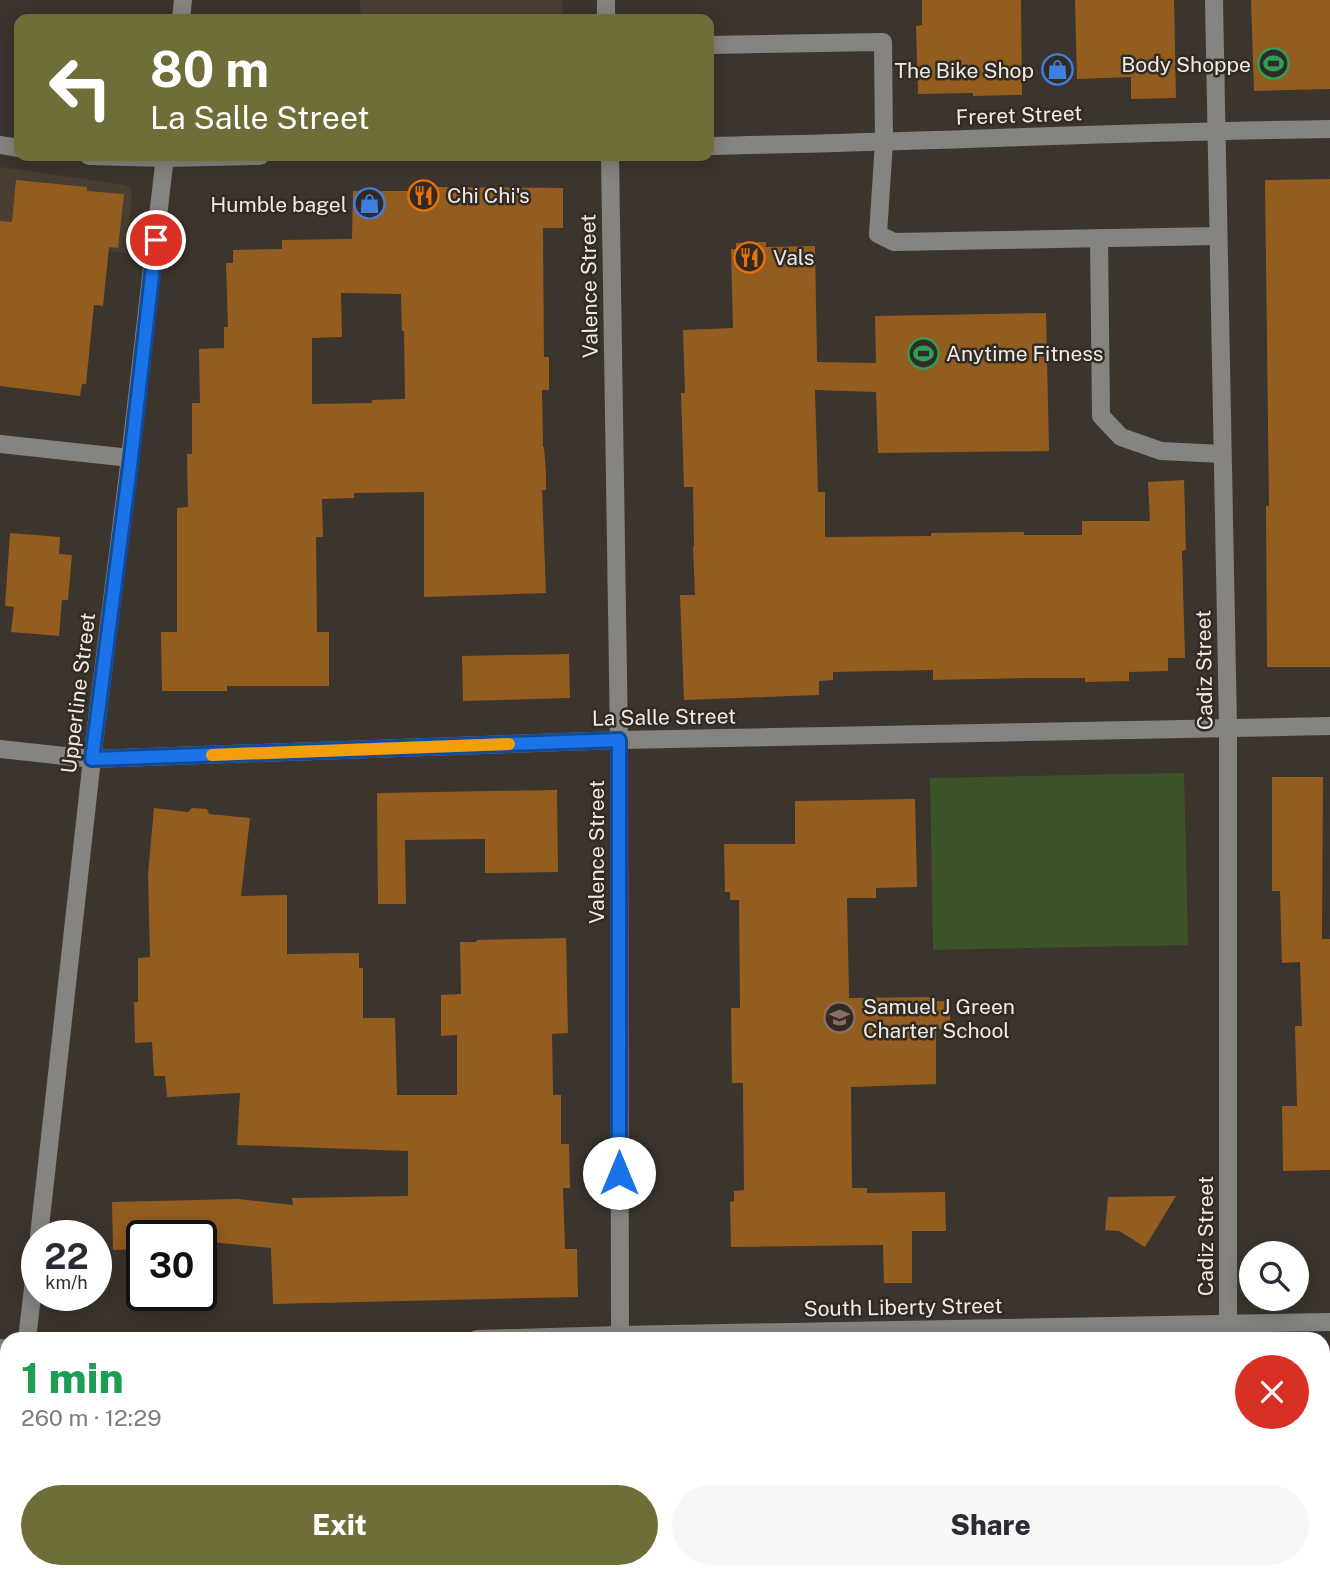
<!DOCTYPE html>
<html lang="en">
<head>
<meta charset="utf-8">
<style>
  body { margin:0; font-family:"Public Sans",sans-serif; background:#f7f7f7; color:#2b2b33; height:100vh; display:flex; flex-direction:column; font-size:26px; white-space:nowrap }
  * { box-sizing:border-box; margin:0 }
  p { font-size:23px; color:#7c7c81 }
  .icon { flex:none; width:38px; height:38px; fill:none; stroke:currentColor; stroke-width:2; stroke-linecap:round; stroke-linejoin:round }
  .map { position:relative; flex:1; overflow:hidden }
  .side { position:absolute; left:0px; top:1332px; width:1330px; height:247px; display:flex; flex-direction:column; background:#fff; border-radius:21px 21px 0 0; box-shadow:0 4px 18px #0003 }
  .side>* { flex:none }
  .banner { position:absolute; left:14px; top:14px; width:700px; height:147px; border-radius:14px; box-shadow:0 4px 18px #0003; background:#6f6d38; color:#fff; overflow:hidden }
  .controls { position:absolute; left:1239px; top:1241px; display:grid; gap:14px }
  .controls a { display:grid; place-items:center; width:70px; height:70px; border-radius:50%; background:#fff; box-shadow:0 4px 18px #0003; font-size:35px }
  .speed { position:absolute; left:21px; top:1220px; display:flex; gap:14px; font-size:35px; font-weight:700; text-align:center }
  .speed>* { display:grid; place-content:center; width:91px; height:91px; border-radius:50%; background:#fff; box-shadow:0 4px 18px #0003; line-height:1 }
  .speed small { font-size:18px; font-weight:400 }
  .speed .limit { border:4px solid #111; border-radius:10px; background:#fff; color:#111 }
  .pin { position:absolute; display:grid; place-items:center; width:60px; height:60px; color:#fff; margin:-30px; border:4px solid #fff; border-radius:50%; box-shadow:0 2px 7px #0007 }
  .me { position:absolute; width:77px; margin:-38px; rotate:0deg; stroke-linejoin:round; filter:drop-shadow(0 0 5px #0008) }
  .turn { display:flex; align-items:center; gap:24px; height:147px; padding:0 21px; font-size:32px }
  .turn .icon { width:91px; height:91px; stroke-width:2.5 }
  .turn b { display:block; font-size:49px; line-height:60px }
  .round { display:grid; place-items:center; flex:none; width:74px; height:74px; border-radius:37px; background:#f7f7f7 }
  .summary { display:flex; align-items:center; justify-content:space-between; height:119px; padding:0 21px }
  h1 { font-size:42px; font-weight:800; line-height:52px; color:#1e9e55 }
  .primary-button { display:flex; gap:14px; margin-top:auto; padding:14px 21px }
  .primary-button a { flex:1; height:80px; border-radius:42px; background:#6f6d38; color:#fff; font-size:28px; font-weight:800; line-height:80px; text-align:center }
  .primary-button a+a { background:#f7f7f7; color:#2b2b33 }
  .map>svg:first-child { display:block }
</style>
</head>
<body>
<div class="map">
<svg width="1330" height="1578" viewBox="0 0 1330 1578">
  <rect width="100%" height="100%" fill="#3c352e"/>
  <!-- built -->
  <g fill="#493e32">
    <polygon points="360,0 562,0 563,19 361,19"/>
    <polygon points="0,167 124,185 129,187 132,192 127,253 0,237"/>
  </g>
  <!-- green -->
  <polygon fill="#3b5327" points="1184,773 1188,945 933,950 930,778"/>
  <!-- building -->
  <g fill="#935d1f" fill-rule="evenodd">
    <polygon points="922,0 1021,0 1022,95 973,96 973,93 918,94 916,26 922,25"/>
    <polygon points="1075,0 1174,0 1176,98 1131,99 1131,77 1077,79"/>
    <polygon points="1251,0 1330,0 1330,89 1254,91"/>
    <polygon points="1330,179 1330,667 1267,667 1266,506 1269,506 1265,180"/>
    <polygon points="16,180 87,187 87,191 124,194 118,248 109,247 103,306 94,305 86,384 82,384 80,396 0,386 0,221 12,222"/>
    <path d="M436,187L563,188V228H543L544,357H549V390H542L543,447H544L546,472V490H542L546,593L424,597V492L354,493V498L322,499L323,537H316L317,632H329V686H227V691H162L161,632H177V508L188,507L187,454H192V403H200L199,349L224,348V327H228L226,263H233V250L282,249V240L352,239L353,191H436ZM341,293L401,294L402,331H404L405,399L372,400V403L312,404V338L342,337Z"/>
    <polygon points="766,242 766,247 815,246 817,362 876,363 875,316 1046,313 1049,451 878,453 876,392 815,390 818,492 825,492 825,537 931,536 931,533 1024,532 1024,535 1082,535 1082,521 1150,521 1148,482 1184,480 1186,550 1182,551 1185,658 1168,658 1168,671 1129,672 1129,681 1085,682 1085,678 1029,678 933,680 933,670 833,672 833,680 819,681 819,695 684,700 680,595 695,595 693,547 694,547 693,487 684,487 681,393 685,393 683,330 733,328 731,249 736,249 736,243"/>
    <polygon points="10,533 60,537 59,554 72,555 68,600 62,600 59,636 11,632 14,607 5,606"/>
    <polygon points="569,654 570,698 463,701 462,656"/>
    <polygon points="1272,777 1323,777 1322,939 1330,939 1330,1170 1283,1171 1282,1106 1297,1106 1295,1026 1302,1026 1300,962 1282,963 1280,891 1272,891"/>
    <polygon points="557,790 558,872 485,873 485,839 405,840 406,904 378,904 377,793"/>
    <polygon points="915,799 917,887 876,888 876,898 847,898 849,998 934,997 933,1001 950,1001 950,1029 936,1029 936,1084 851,1087 852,1188 867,1188 867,1193 945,1192 946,1231 912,1231 912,1283 884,1283 883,1245 731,1247 730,1202 734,1201 734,1191 744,1190 743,1083 732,1083 731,1008 740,1008 739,900 730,900 730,892 725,892 724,844 795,844 795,801"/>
    <polygon points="154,808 188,812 192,808 207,809 209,814 250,818 241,896 287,895 287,954 359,953 359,968 363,968 363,1018 395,1018 397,1095 457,1095 457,1035 441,1036 441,995 461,994 460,942 476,942 477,940 566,938 568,1033 552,1034 553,1095 561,1095 561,1144 569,1144 570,1188 563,1188 565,1249 577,1249 578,1297 273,1304 271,1248 201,1241 201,1236 142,1236 142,1249 113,1250 112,1202 238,1199 293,1205 292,1198 408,1196 408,1151 237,1145 240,1093 167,1097 165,1076 154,1076 152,1042 135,1043 134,1002 138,1002 138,958 150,957 148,874"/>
    <polygon points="1176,1196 1145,1247 1119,1231 1105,1230 1108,1197"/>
  </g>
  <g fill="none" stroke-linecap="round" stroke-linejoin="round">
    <!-- minor -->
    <g stroke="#868480" stroke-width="18">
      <polyline points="606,0 606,19"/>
      <polyline points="1214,0 1228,727 1228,1339"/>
      <polyline points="181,19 183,0"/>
      <polyline points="709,45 883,42 884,142 878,234 894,242 1218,236"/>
      <polyline points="0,145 19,148"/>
      <path d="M709,146C916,142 1123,132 1330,129"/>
      <polyline points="89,156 165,158 260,156"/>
      <polyline points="610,156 619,740 620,1339"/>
      <polyline points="1099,238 1101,416 1121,437 1161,451 1222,454"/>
      <polyline points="0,444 130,458"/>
      <polyline points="0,749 92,759 619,740 1330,726"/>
      <polyline points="39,1236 92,759 130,458 165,156"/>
      <polyline points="27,1339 37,1255"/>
      <polyline points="477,1339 620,1335 1330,1322"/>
      <polyline points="0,1348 7,1349"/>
      <polyline points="629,1572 629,1578"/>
      <polyline points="1237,1572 1237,1578"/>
      <polyline points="1,1578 7,1525"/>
    </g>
  </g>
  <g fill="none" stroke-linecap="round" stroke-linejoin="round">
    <defs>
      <polyline id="route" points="156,240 131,458 92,759 619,740 619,1173"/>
    </defs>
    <!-- route casing -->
    <use href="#route" stroke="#114b97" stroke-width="18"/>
    <!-- route -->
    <use href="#route" stroke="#1a73e8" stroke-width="12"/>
    <!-- slow -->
    <polyline stroke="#f59e0b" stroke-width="12" points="212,755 509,744"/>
  </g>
  <!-- icons -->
  <defs>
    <symbol id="stadium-ring" viewBox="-11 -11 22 22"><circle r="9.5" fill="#322b24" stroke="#2e9e5b" stroke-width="1.5"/><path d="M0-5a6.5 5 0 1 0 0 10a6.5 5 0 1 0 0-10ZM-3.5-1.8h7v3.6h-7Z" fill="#2e9e5b"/></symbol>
    <symbol id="shop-ring" viewBox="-11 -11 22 22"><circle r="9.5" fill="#322b24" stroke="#3f7fe0" stroke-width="1.5"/><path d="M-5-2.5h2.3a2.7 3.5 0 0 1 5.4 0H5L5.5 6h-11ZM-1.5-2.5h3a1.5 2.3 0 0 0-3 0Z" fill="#3f7fe0"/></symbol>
    <symbol id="restaurant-ring" viewBox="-11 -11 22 22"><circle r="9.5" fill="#322b24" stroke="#e8710a" stroke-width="1.5"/><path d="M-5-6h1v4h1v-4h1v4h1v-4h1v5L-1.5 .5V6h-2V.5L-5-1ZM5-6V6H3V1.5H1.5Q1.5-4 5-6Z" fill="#e8710a"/></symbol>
    <symbol id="school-ring" viewBox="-11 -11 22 22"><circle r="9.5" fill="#322b24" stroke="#8d6e63" stroke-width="1.5"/><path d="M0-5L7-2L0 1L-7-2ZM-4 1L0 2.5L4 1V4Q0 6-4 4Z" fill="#8d6e63"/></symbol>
  </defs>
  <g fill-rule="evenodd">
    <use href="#stadium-ring" x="1256" y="46" width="35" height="35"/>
    <use href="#shop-ring" x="1040" y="52" width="35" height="35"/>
    <use href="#restaurant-ring" x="406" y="178" width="35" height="35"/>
    <use href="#shop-ring" x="352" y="186" width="35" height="35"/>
    <use href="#restaurant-ring" x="732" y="240" width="35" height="35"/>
    <use href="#stadium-ring" x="906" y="336" width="35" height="35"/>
    <use href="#school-ring" x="822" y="1000" width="35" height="35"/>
  </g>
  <g text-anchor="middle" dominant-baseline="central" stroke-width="5" stroke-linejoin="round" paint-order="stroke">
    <!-- poi labels -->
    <g font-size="21" fill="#efebe6" stroke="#322b24" text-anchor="start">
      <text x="1251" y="64" text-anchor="end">Body Shoppe</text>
      <text x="1034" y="70" text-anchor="end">The Bike Shop</text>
      <text x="447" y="195">Chi Chi's</text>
      <text x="347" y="204" text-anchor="end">Humble bagel</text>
      <text x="773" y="257">Vals</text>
      <text x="946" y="353">Anytime Fitness</text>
      <text x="863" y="1006">Samuel J Green<tspan x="863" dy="24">Charter School</tspan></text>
    </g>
    <!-- street labels -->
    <g font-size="21" fill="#efebe6" stroke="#322b24">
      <text transform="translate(1019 115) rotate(-2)">Freret Street</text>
      <text transform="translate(589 286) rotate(-91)">Valence Street</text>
      <text transform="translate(1204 670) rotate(-91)">Cadiz Street</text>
      <text transform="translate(78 693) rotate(-83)">Upperline Street</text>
      <text transform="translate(664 717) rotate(-1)">La Salle Street</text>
      <text transform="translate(596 852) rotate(-90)">Valence Street</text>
      <text transform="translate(1205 1236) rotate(-90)">Cadiz Street</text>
      <text transform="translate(903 1307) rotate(-1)">South Liberty Street</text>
    </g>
  </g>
</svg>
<div class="controls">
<a><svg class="icon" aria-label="search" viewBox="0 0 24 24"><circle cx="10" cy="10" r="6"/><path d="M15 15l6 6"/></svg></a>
</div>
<div class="speed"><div>22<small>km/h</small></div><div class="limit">30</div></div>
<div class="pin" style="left:156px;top:240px;background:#d93025"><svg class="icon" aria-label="arrive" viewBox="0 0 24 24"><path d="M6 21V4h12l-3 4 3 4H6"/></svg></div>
<svg class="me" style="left:619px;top:1173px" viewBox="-20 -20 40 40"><circle r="19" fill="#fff"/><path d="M0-13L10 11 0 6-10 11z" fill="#1a73e8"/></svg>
<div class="banner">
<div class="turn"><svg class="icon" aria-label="left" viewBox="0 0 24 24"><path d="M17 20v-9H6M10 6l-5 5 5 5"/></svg><div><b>80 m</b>La Salle Street</div></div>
</div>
<section class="side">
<div class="summary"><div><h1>1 min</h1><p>260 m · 12:29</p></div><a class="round" style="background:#d93025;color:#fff"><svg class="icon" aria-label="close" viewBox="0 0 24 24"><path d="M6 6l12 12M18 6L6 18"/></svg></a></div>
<div class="primary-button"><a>Exit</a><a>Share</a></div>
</section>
</div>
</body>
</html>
